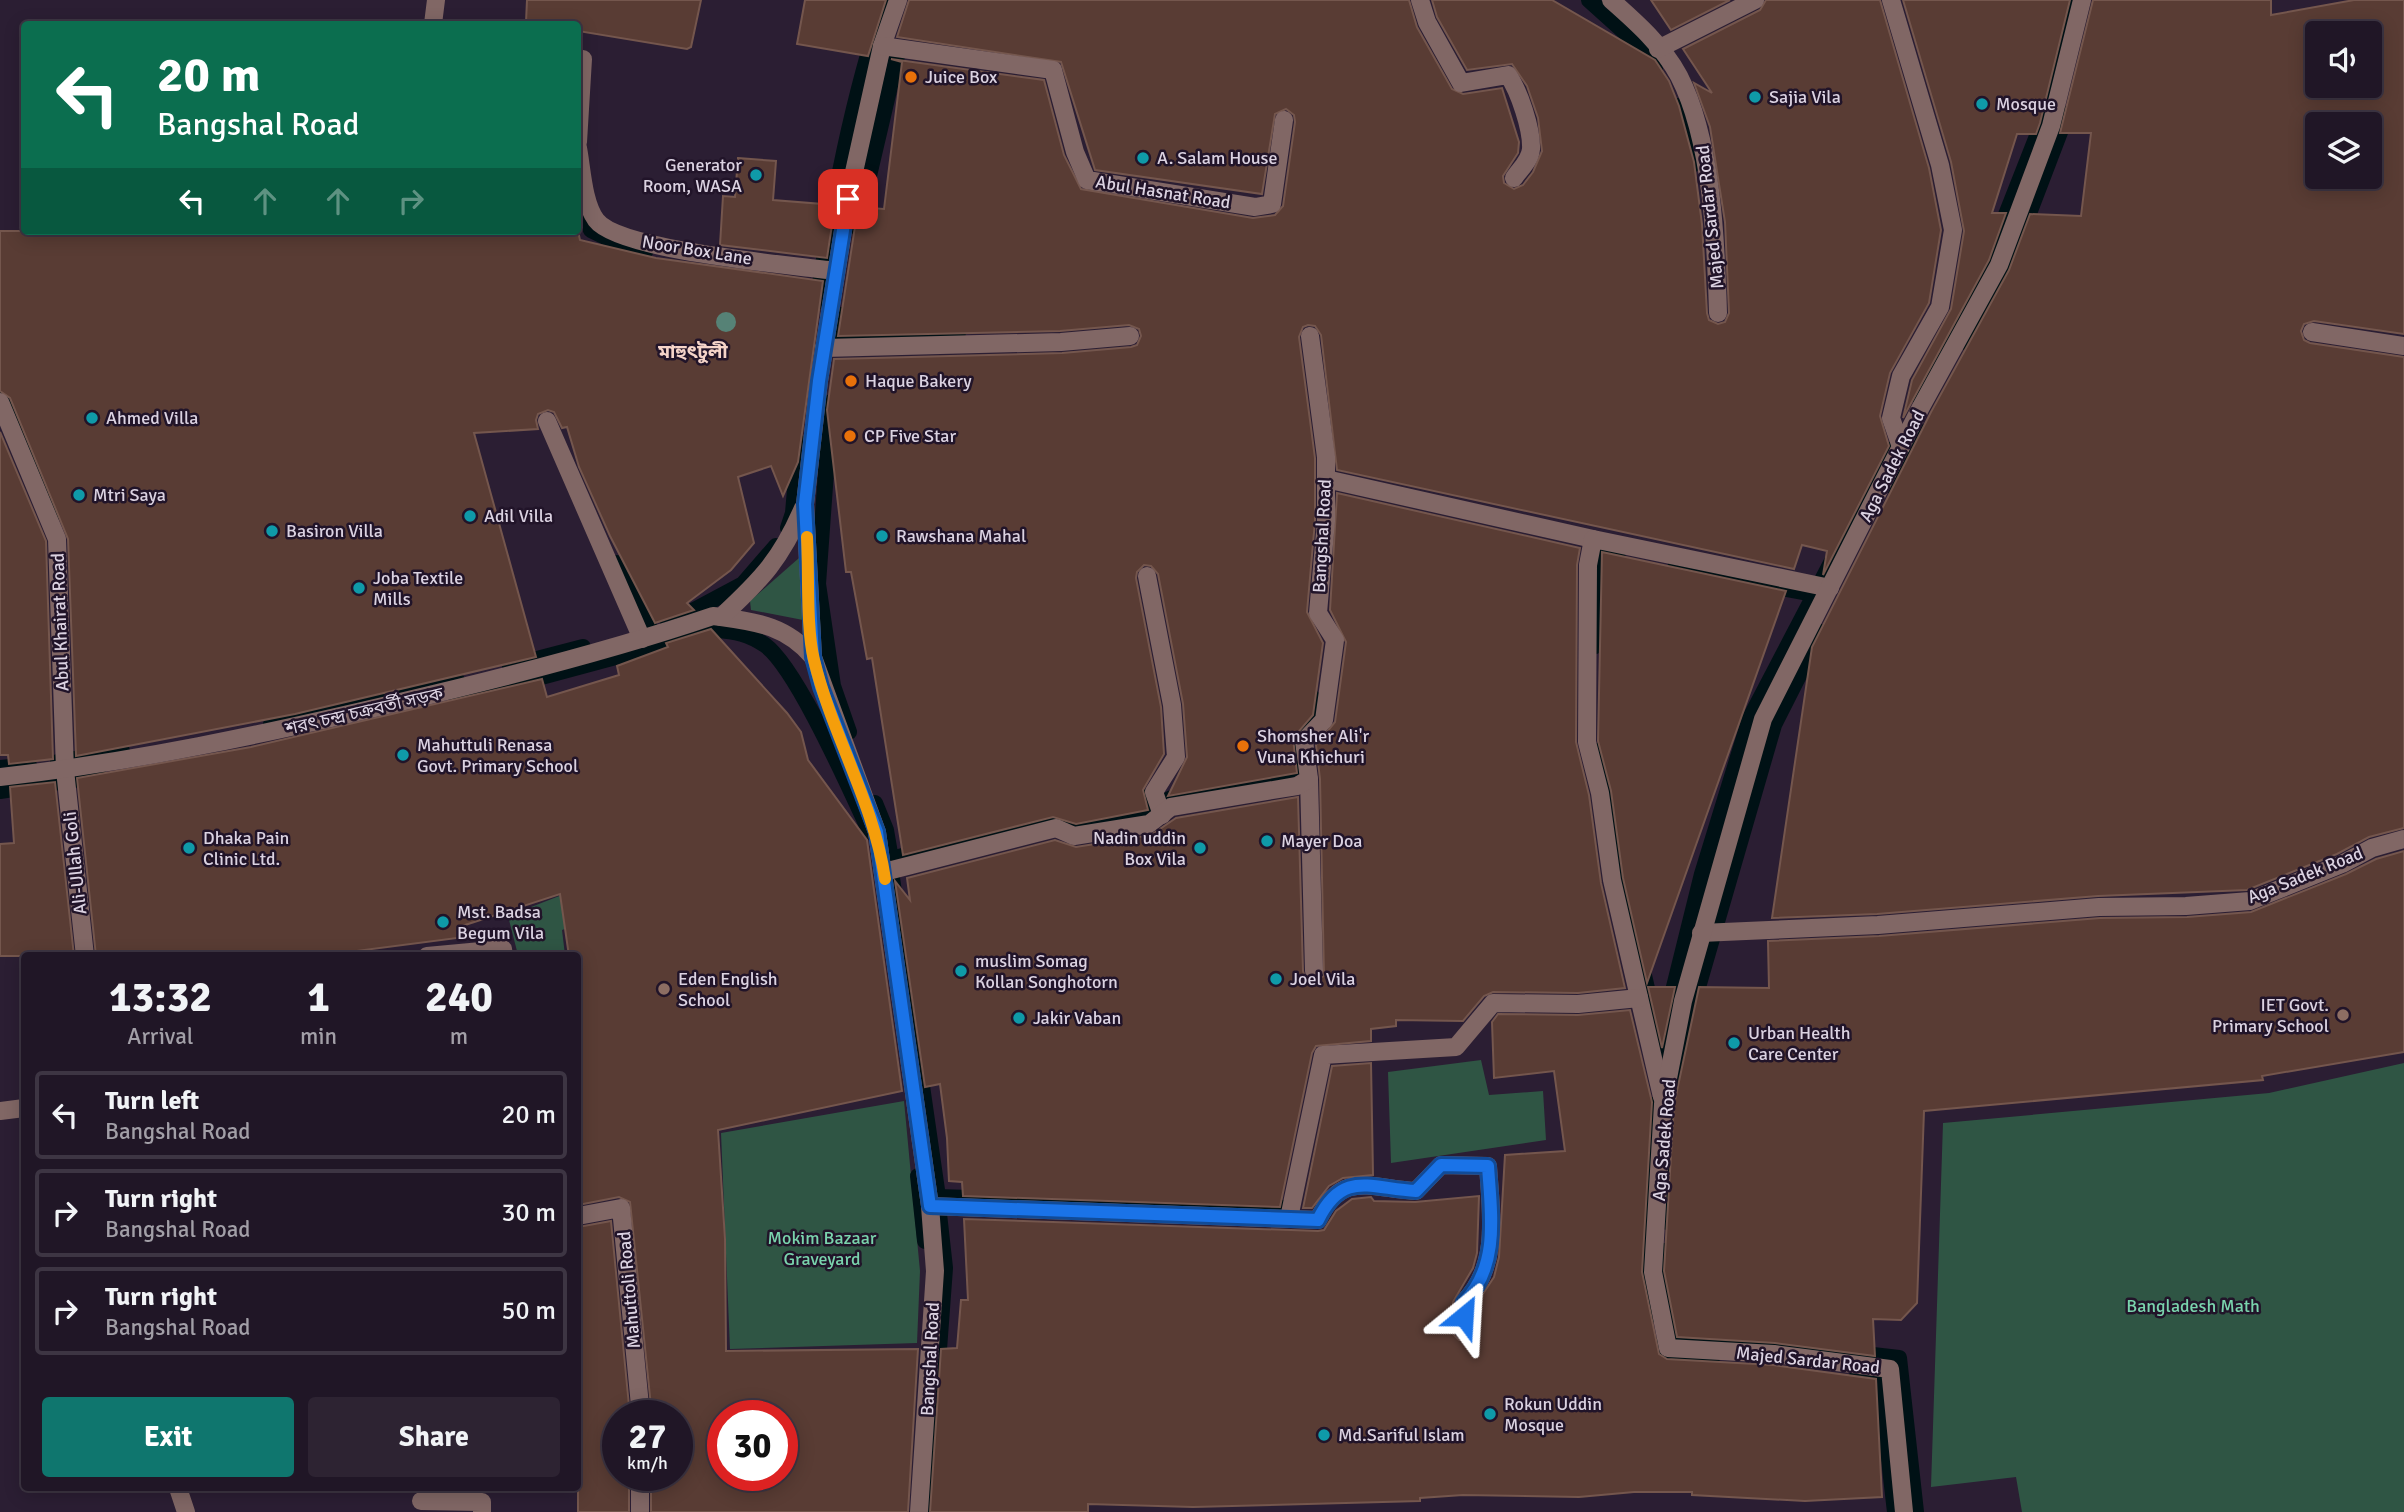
<!DOCTYPE html>
<html lang="en">
<head>
<meta charset="utf-8">
<style>
  body { margin:0; font-family:Signika,"Noto Sans Bengali",sans-serif; background:#2d2332; color:#f1f3f6; height:100vh; display:flex; flex-direction:column; font-size:26px; white-space:nowrap }
  * { box-sizing:border-box; margin:0 }
  p { font-size:23px; color:#a29fa7 }
  .icon { flex:none; width:38px; height:38px; fill:none; stroke:currentColor; stroke-width:2; stroke-linecap:round; stroke-linejoin:round }
  .map { position:relative; flex:1; overflow:hidden }
  .drawer { position:absolute; left:21px; top:952px; width:560px; height:539px; display:flex; flex-direction:column; background:#201626; border-radius:7px; box-shadow:0 4px 18px #0003,0 0 0 2px #3d3543 }
  .drawer>* { flex:none }
  .guide { position:absolute; left:21px; top:21px; width:560px; height:214px; border-radius:7px; box-shadow:0 4px 18px #0003,0 0 0 2px #3d3543; background:#0b6e4f; color:#fff; overflow:hidden }
  .tools { position:absolute; left:2305px; top:21px; display:grid; gap:14px }
  .tools a { display:grid; place-items:center; width:77px; height:77px; border-radius:7px; background:#201626; box-shadow:0 4px 18px #0003,0 0 0 2px #3d3543; font-size:35px }
  .speed { position:absolute; left:602px; top:1400px; display:flex; gap:14px; font-size:35px; font-weight:700; text-align:center }
  .speed>* { display:grid; place-content:center; width:91px; height:91px; border-radius:50%; background:#201626; box-shadow:0 4px 18px #0003,0 0 0 2px #3d3543; line-height:1 }
  .speed small { font-size:18px; font-weight:400 }
  .speed .limit { border:10px solid #d22; background:#fff; color:#111 }
  .pin { position:absolute; display:grid; place-items:center; width:60px; height:60px; color:#fff; margin:-30px; border-radius:14px; box-shadow:0 4px 10px #0006 }
  .me { position:absolute; width:77px; margin:-38px; rotate:27deg; stroke-linejoin:round; filter:drop-shadow(0 0 5px #0008) }
  .turn { display:flex; align-items:center; gap:24px; height:147px; padding:0 21px; font-size:32px }
  .turn .icon { width:91px; height:91px; stroke-width:2.5 }
  .turn b { display:block; font-size:49px; line-height:60px }
  .lanes { display:flex; align-items:center; height:66px; padding:0 21px; background:#0003; justify-content:center; gap:35px; direction:ltr }
  .lanes .off { opacity:.35 }
  .eta { display:flex; justify-content:space-evenly; align-items:center; height:119px; text-align:center }
  .eta b { font-size:42px; font-weight:800; line-height:49px }
  .action { display:flex; gap:14px; margin-top:auto; padding:14px 21px }
  .action a { flex:1; height:80px; border-radius:7px; background:#0f766e; color:#fff; font-size:28px; font-weight:800; line-height:80px; text-align:center }
  .action a+a { background:#2d2332; color:#f1f3f6 }
  ul { padding:0; list-style:none }
  li { display:flex; align-items:center; gap:21px; height:88px; margin:0 14px 10px; padding:0 7px; border:4px solid #3d3543; border-radius:7px }
  li div { flex:1 }
  li b { display:block; font-size:26px }
  li em { font-style:normal }
  .map>svg:first-child { display:block }
</style>
</head>
<body>
<div class="map">
<svg width="2404" height="1512" viewBox="0 0 2404 1512">
  <rect width="100%" height="100%" fill="#2b1e33"/>
  <!-- green -->
  <g fill="#2f5544">
    <polygon points="799,558 803,620 751,610 750,601"/>
    <polygon points="567,893 576,925 562,930 565,955 518,955 508,916"/>
    <polygon points="1481,1060 1489,1095 1543,1091 1546,1140 1391,1163 1388,1072"/>
    <polygon points="2404,1063 2404,1512 2022,1512 2016,1477 1931,1487 1943,1123 2269,1093"/>
    <polygon points="904,1101 920,1271 917,1343 730,1349 721,1133"/>
  </g>
  <g fill="none" stroke-linecap="round" stroke-linejoin="round">
    <!-- stream -->
    <g stroke="#001115" stroke-width="16">
      <polyline points="1589,0 1629,36 1655,69"/>
      <polyline points="1677,106 1689,140 1692,165"/>
      <polyline points="583,207 591,230 622,245 646,250"/>
      <polyline points="857,227 898,52"/>
      <path d="M817,302C833,200 852,98 885,0"/>
      <polyline points="842,315 838,336 958,333"/>
      <polyline points="1969,344 2007,271 2067,114"/>
      <polyline points="0,383 43,480 54,513"/>
      <polyline points="1918,396 1987,263 2041,126 2072,0"/>
      <polyline points="831,402 818,584 833,686 849,732"/>
      <polyline points="1894,487 1922,432"/>
      <polyline points="788,528 793,513 799,443"/>
      <polyline points="617,563 651,630"/>
      <polyline points="1675,568 1813,594"/>
      <polyline points="668,624 743,584 776,546"/>
      <polyline points="1595,646 1603,555 1618,558"/>
      <polyline points="510,666 583,647"/>
      <path d="M456,700L716,630C735,631 749,634 765,645C797,668 851,792 870,832"/>
      <polyline points="271,724 332,707 457,680"/>
      <polyline points="1598,751 1609,792 1622,881 1660,1044"/>
      <polyline points="58,762 122,751"/>
      <polyline points="0,768 29,765"/>
      <polyline points="0,791 99,776"/>
      <polyline points="875,803 886,830 891,859 1055,817 1073,825 1148,813 1153,810 1149,796"/>
      <path d="M1161,804C1187,784 1258,791 1294,768L1291,742L1311,720L1313,698"/>
      <polyline points="892,878 938,1197 1289,1208"/>
      <polyline points="1662,1052 1670,1003 1702,874 1750,718 1890,450"/>
      <polyline points="918,1176 925,1241"/>
      <polyline points="1667,1222 1673,1108 1694,1001 1774,725 1821,632"/>
      <polyline points="1665,1251 1664,1273 1676,1338 1777,1344 1899,1358 1916,1512"/>
      <polyline points="1650,1315 1643,1273 1653,1105"/>
      <polyline points="1654,1345 1656,1357 1712,1362"/>
      <polyline points="1856,1378 1880,1381 1895,1512"/>
      <polyline points="927,1512 945,1268 939,1214"/>
    </g>
  </g>
  <!-- building -->
  <g fill="#593c34" stroke="#74564d" stroke-width="2" fill-rule="evenodd">
    <polygon points="527,0 701,0 691,47 687,49 578,31 578,24 526,22"/>
    <polygon points="805,0 886,0 868,56 797,44"/>
    <polygon points="909,0 1409,0 1417,27 1452,89 1463,94 1502,88 1519,142 1518,153 1503,176 1504,183 1514,189 1523,185 1533,172 1542,151 1538,118 1527,86 1512,64 1467,70 1437,17 1432,0 1552,0 1655,60 1669,81 1679,106 1694,162 1702,224 1707,313 1709,320 1718,324 1725,322 1729,313 1725,222 1710,127 1694,83 1712,93 1683,49 1760,10 1766,0 1880,0 1929,168 1941,230 1929,303 1890,373 1880,416 1889,446 1823,575 1827,551 1802,545 1794,569 1337,470 1321,335 1315,326 1308,325 1303,327 1299,337 1315,458 1315,521 1307,612 1323,643 1313,715 1293,738 1297,773 1168,796 1187,757 1183,704 1158,574 1151,566 1144,565 1137,572 1136,578 1161,707 1164,754 1143,790 1148,810 1076,824 1053,817 903,855 872,658 867,659 851,572 846,572 827,410 834,359 1062,353 1131,347 1137,345 1141,336 1139,329 1129,325 1060,331 838,336 858,207 884,209 902,62 891,59 1044,80 1064,155 1081,189 1253,218 1275,215 1283,206 1295,122 1294,115 1286,109 1275,114 1262,194 1095,170 1061,62 897,37"/>
    <polygon points="1651,0 1730,0 1671,30"/>
    <polygon points="1903,0 2070,0 2040,123 2036,134 2017,134 1992,213 2006,213 1989,260 1903,418 1912,380 1951,309 1964,231 1951,162"/>
    <path d="M2093,0H2271V15L2354,0H2404V334L2314,321L2304,324L2301,331L2304,340L2310,343L2404,357V828L2369,837L2337,854L2247,890L2098,896L1877,914L1772,918L1812,647L1931,412L2009,270L2030,214L2081,216L2091,133H2060ZM2317,33H2370V86H2317ZM2317,124H2370V177H2317Z"/>
    <polygon points="738,158 776,161 773,200 835,205 827,258 720,245 723,196 735,197"/>
    <polygon points="0,231 578,231 580,240 656,258 823,281 798,462 783,496 771,466 738,477 754,543 731,570 687,603 694,610 655,623 610,536 579,467 567,427 562,428 554,412 548,410 538,414 536,420 538,429 474,433 536,657 295,714 76,756 68,539 10,398 0,391"/>
    <polygon points="0,432 46,541 53,759 9,764 8,755 0,755"/>
    <polygon points="1337,493 1580,548 1577,565 1576,742 1589,795 1601,883 1625,988 1578,993 1493,992 1484,996 1463,1021 1396,1020 1396,1026 1371,1029 1371,1041 1316,1046 1312,1053 1280,1207 963,1196 962,1182 949,1181 947,1138 940,1084 925,1087 895,881 910,900 907,878 1055,840 1076,847 1151,835 1176,818 1298,797 1303,971 1305,977 1314,982 1324,976 1320,779 1316,745 1335,722 1346,642 1330,610"/>
    <polygon points="1602,552 1786,591 1647,983 1623,878 1611,791 1598,741"/>
    <path d="M711,629L787,713L801,732L808,760L867,840L902,1091L718,1130L725,1239L726,1351L918,1349L908,1512H651V1475H677V1416H652L630,1202L619,1197L578,1205V956H569L560,894L462,926L465,937L318,956H96L77,778L251,747L542,679L547,697L619,675L617,666L668,647L666,643ZM723,1416H782V1475H723Z"/>
    <polygon points="55,782 74,956 0,956 0,844 14,843 10,787"/>
    <polygon points="2404,851 2404,1052 2262,1076 2263,1080 1924,1111 1917,1303 1901,1320 1873,1319 1875,1356 1775,1343 1677,1337 1664,1271 1674,1105 1699,987 1769,988 1768,941 1879,936 2100,918 2187,917 2251,912 2346,874 2376,859"/>
    <polygon points="1648,987 1675,987 1662,1048"/>
    <polygon points="1630,1010 1652,1102 1642,1272 1659,1354 1667,1359 1773,1365 1876,1379 1882,1497 1805,1501 1692,1495 1692,1492 1634,1492 1579,1497 1463,1495 1420,1498 1420,1501 1193,1507 1088,1504 1088,1512 930,1512 941,1349 957,1348 961,1300 968,1300 964,1219 1318,1231 1324,1230 1336,1211 1352,1199 1371,1197 1374,1201 1415,1202 1479,1196 1477,1253 1473,1268 1453,1302 1454,1335 1459,1340 1469,1340 1475,1331 1475,1306 1494,1277 1499,1257 1505,1155 1565,1151 1554,1071 1494,1078 1492,1022 1498,1014 1578,1015"/>
    <polygon points="1371,1063 1373,1175 1343,1178 1329,1186 1312,1208 1303,1208 1332,1066"/>
    <polygon points="611,1221 630,1416 618,1416 618,1475 629,1475 629,1512 578,1512 578,1227"/>
  </g>
  <g fill="none" stroke-linecap="round" stroke-linejoin="round">
    <!-- minor -->
    <g stroke="#816765" stroke-width="18">
      <polyline points="898,0 882,46 848,199 819,381 805,504 813,657 877,832 930,1206 935,1271 919,1512"/>
      <path d="M1420,0L1427,22L1461,83L1508,75C1519,91 1532,129 1531,149C1530,161 1520,169 1514,178"/>
      <path d="M1611,0C1636,22 1663,46 1679,76C1712,140 1716,241 1718,313"/>
      <polyline points="1891,0 1940,165 1953,230 1940,307 1901,376 1891,418 1901,447"/>
      <polyline points="433,24 436,0"/>
      <polyline points="882,46 1053,70 1075,152 1087,180 1255,207 1272,204 1284,120"/>
      <polyline points="1658,49 1755,0"/>
      <polyline points="578,59 583,59 578,142"/>
      <path d="M578,148C582,169 583,202 596,220C619,251 792,265 836,271"/>
      <polyline points="2312,332 2404,346"/>
      <polyline points="824,348 1061,342 1130,336"/>
      <polyline points="0,402 57,539 65,770 85,956"/>
      <polyline points="547,421 642,639"/>
      <polyline points="1326,479 1593,539"/>
      <polyline points="1147,576 1172,705 1176,757 1154,792 1162,815"/>
      <path d="M721,617C759,622 787,627 813,657"/>
      <path d="M0,777C134,762 265,734 396,703C503,678 610,651 713,616L721,617C762,579 781,559 803,508"/>
      <polyline points="1309,779 1314,971"/>
      <polyline points="884,872 1056,828 1074,836 1149,824 1171,807 1297,786 1309,779 1304,741 1324,720 1335,640 1318,613 1326,521 1326,457 1310,336"/>
      <polyline points="1701,933 1878,925 2099,907 2186,906 2250,901 2342,864 2372,848 2404,839"/>
      <polyline points="427,956 503,949 504,956"/>
      <polyline points="1662,1097 1612,880 1600,793 1587,742 1588,565 1593,539 1830,588"/>
      <polyline points="0,1111 24,1108"/>
      <path d="M930,1206L1318,1220C1342,1169 1371,1189 1416,1191L1441,1165L1488,1166C1491,1213 1500,1266 1464,1302V1330"/>
      <polyline points="578,1216 621,1208 641,1416"/>
      <polyline points="1289,1218 1323,1055 1456,1047 1493,1003 1578,1004 1639,998"/>
      <polyline points="178,1488 186,1512"/>
      <polyline points="421,1501 482,1502 482,1512"/>
      <polyline points="640,1512 640,1475"/>
      <polyline points="1904,1512 1890,1369 1774,1354 1668,1348 1653,1272 1663,1104 1683,1001 1763,719 1921,407 1999,265 2051,126 2082,0"/>
    </g>
  </g>
  <!-- trees -->
  <circle fill="#568276" cx="726" cy="322" r="10"/>
  <g fill="none" stroke-linecap="round" stroke-linejoin="round">
    <defs>
      <path id="route" d="M848,199L819,381L805,504L813,657L821,687L877,832L930,1206L1318,1220C1343,1169 1371,1189 1416,1191L1441,1165L1488,1166C1491,1213 1500,1266 1464,1302V1316"/>
    </defs>
    <!-- route casing -->
    <use href="#route" stroke="#114b97" stroke-width="18"/>
    <!-- route -->
    <use href="#route" stroke="#1a73e8" stroke-width="12"/>
    <!-- slow -->
    <path stroke="#f59e0b" stroke-width="12" d="M807,537C809,572 806,628 814,660C832,735 874,803 885,879"/>
  </g>
  <!-- markers -->
  <g fill="#e8710a" stroke="#211429" stroke-width="2.5">
    <circle cx="911" cy="77" r="7"/>
    <circle cx="851" cy="381" r="7"/>
    <circle cx="850" cy="436" r="7"/>
    <circle cx="1243" cy="746" r="7"/>
  </g>
  <g fill="#0f9aa8" stroke="#211429" stroke-width="2.5">
    <circle cx="1755" cy="97" r="7"/>
    <circle cx="1982" cy="104" r="7"/>
    <circle cx="1143" cy="158" r="7"/>
    <circle cx="756" cy="175" r="7"/>
    <circle cx="92" cy="418" r="7"/>
    <circle cx="79" cy="495" r="7"/>
    <circle cx="470" cy="516" r="7"/>
    <circle cx="272" cy="531" r="7"/>
    <circle cx="882" cy="536" r="7"/>
    <circle cx="359" cy="588" r="7"/>
    <circle cx="403" cy="755" r="7"/>
    <circle cx="1267" cy="841" r="7"/>
    <circle cx="189" cy="848" r="7"/>
    <circle cx="1200" cy="848" r="7"/>
    <circle cx="443" cy="922" r="7"/>
    <circle cx="961" cy="971" r="7"/>
    <circle cx="1276" cy="979" r="7"/>
    <circle cx="1019" cy="1018" r="7"/>
    <circle cx="1734" cy="1043" r="7"/>
    <circle cx="1490" cy="1414" r="7"/>
    <circle cx="1324" cy="1435" r="7"/>
  </g>
  <g fill="#8d6e63" stroke="#211429" stroke-width="2.5">
    <circle cx="664" cy="989" r="7"/>
    <circle cx="2343" cy="1015" r="7"/>
  </g>
  <g text-anchor="middle" dominant-baseline="central" stroke-width="5" stroke-linejoin="round" paint-order="stroke">
    <!-- poi labels -->
    <g font-size="18" fill="#dbd2e1" stroke="#211429" text-anchor="start">
      <text x="925" y="77">Juice Box</text>
      <text x="1769" y="97">Sajia Vila</text>
      <text x="1996" y="104">Mosque</text>
      <text x="1157" y="158">A. Salam House</text>
      <text x="742" y="165" text-anchor="end">Generator<tspan x="742" dy="21">Room, WASA</tspan></text>
      <text x="865" y="381">Haque Bakery</text>
      <text x="106" y="418">Ahmed Villa</text>
      <text x="864" y="436">CP Five Star</text>
      <text x="93" y="495">Mtri Saya</text>
      <text x="484" y="516">Adil Villa</text>
      <text x="286" y="531">Basiron Villa</text>
      <text x="896" y="536">Rawshana Mahal</text>
      <text x="373" y="578">Joba Textile<tspan x="373" dy="21">Mills</tspan></text>
      <text x="1257" y="736">Shomsher Ali'r<tspan x="1257" dy="21">Vuna Khichuri</tspan></text>
      <text x="417" y="745">Mahuttuli Renasa<tspan x="417" dy="21">Govt. Primary School</tspan></text>
      <text x="203" y="838">Dhaka Pain<tspan x="203" dy="21">Clinic Ltd.</tspan></text>
      <text x="1186" y="838" text-anchor="end">Nadin uddin<tspan x="1186" dy="21">Box Vila</tspan></text>
      <text x="1281" y="841">Mayer Doa</text>
      <text x="457" y="912">Mst. Badsa<tspan x="457" dy="21">Begum Vila</tspan></text>
      <text x="975" y="961">muslim Somag<tspan x="975" dy="21">Kollan Songhotorn</tspan></text>
      <text x="678" y="979">Eden English<tspan x="678" dy="21">School</tspan></text>
      <text x="1290" y="979">Joel Vila</text>
      <text x="2329" y="1005" text-anchor="end">IET Govt.<tspan x="2329" dy="21">Primary School</tspan></text>
      <text x="1033" y="1018">Jakir Vaban</text>
      <text x="1748" y="1033">Urban Health<tspan x="1748" dy="21">Care Center</tspan></text>
      <text x="1504" y="1404">Rokun Uddin<tspan x="1504" dy="21">Mosque</tspan></text>
      <text x="1338" y="1435">Md.Sariful Islam</text>
    </g>
    <!-- street labels -->
    <g font-size="18" fill="#dbd2e1" stroke="#211429">
      <text transform="translate(1163 192) rotate(9)">Abul Hasnat Road</text>
      <text transform="translate(1710 217) rotate(-96)">Majed Sardar Road</text>
      <text transform="translate(697 250) rotate(9)">Noor Box Lane</text>
      <text transform="translate(1892 466) rotate(-63)">Aga Sadek Road</text>
      <text transform="translate(1322 536) rotate(-87)">Bangshal Road</text>
      <text transform="translate(60 622) rotate(-92)">Abul Khairat Road</text>
      <text transform="translate(364 711) rotate(-13)">শরৎ চন্দ্র চক্রবর্তী সড়ক</text>
      <text transform="translate(75 863) rotate(-96)">Ali-Ullah Goli</text>
      <text transform="translate(2305 875) rotate(-22)">Aga Sadek Road</text>
      <text transform="translate(1664 1140) rotate(-85)">Aga Sadek Road</text>
      <text transform="translate(629 1290) rotate(-95)">Mahuttoli Road</text>
      <text transform="translate(930 1359) rotate(-87)">Bangshal Road</text>
      <text transform="translate(1808 1360) rotate(6)">Majed Sardar Road</text>
    </g>
    <!-- park labels -->
    <g font-size="18" fill="#7ad4ad" stroke="#211429">
      <text x="822" y="1238">Mokim Bazaar<tspan x="822" dy="21">Graveyard</tspan></text>
      <text x="2193" y="1306">Bangladesh Math</text>
    </g>
    <!-- neighbourhood labels -->
    <g font-size="19" font-weight="bold" fill="#f5d4c9" stroke="#211429">
      <text x="693" y="352">মাহুৎটুলী</text>
    </g>
  </g>
</svg>
<div class="tools">
<a><svg class="icon" aria-label="sound" viewBox="0 0 24 24"><path d="M4 9h4l5-4v14l-5-4H4zM17 9q2 3 0 6"/></svg></a>
<a><svg class="icon" aria-label="layers" viewBox="0 0 24 24"><path d="M12 4l9 5-9 5-9-5zM3 14l9 5 9-5"/></svg></a>
</div>
<div class="speed"><div>27<small>km/h</small></div><div class="limit">30</div></div>
<div class="pin" style="left:848px;top:199px;background:#d93025"><svg class="icon" aria-label="arrive" viewBox="0 0 24 24"><path d="M6 21V4h12l-3 4 3 4H6"/></svg></div>
<svg class="me" style="left:1464px;top:1316px" viewBox="-20 -20 40 40"><path d="M0-17L14 15 0 8-14 15z" fill="#1a73e8" stroke="#fff" stroke-width="4"/></svg>
<div class="guide">
<div class="turn"><svg class="icon" aria-label="left" viewBox="0 0 24 24"><path d="M17 20v-9H6M10 6l-5 5 5 5"/></svg><div><b>20 m</b>Bangshal Road</div></div>
<div class="lanes"><svg class="icon" aria-label="left" viewBox="0 0 24 24"><path d="M17 20v-9H6M10 6l-5 5 5 5"/></svg><svg class="icon off" aria-label="ahead" viewBox="0 0 24 24"><path d="M12 20V5M6 11l6-6 6 6"/></svg><svg class="icon off" aria-label="ahead" viewBox="0 0 24 24"><path d="M12 20V5M6 11l6-6 6 6"/></svg><svg class="icon off" aria-label="right" viewBox="0 0 24 24"><path d="M7 20v-9h11M14 6l5 5-5 5"/></svg></div>
</div>
<section class="drawer">
<div class="eta">
<div><b>13:32</b><p>Arrival</p></div>
<div><b>1</b><p>min</p></div>
<div><b>240</b><p>m</p></div>
</div>
<ul>
<li><svg class="icon" aria-label="left" viewBox="0 0 24 24"><path d="M17 20v-9H6M10 6l-5 5 5 5"/></svg><div><b>Turn left</b><p>Bangshal Road</p></div><em>20 m</em></li>
<li><svg class="icon" aria-label="right" viewBox="0 0 24 24"><path d="M7 20v-9h11M14 6l5 5-5 5"/></svg><div><b>Turn right</b><p>Bangshal Road</p></div><em>30 m</em></li>
<li><svg class="icon" aria-label="right" viewBox="0 0 24 24"><path d="M7 20v-9h11M14 6l5 5-5 5"/></svg><div><b>Turn right</b><p>Bangshal Road</p></div><em>50 m</em></li>
</ul>
<div class="action"><a>Exit</a><a>Share</a></div>
</section>
</div>
</body>
</html>
